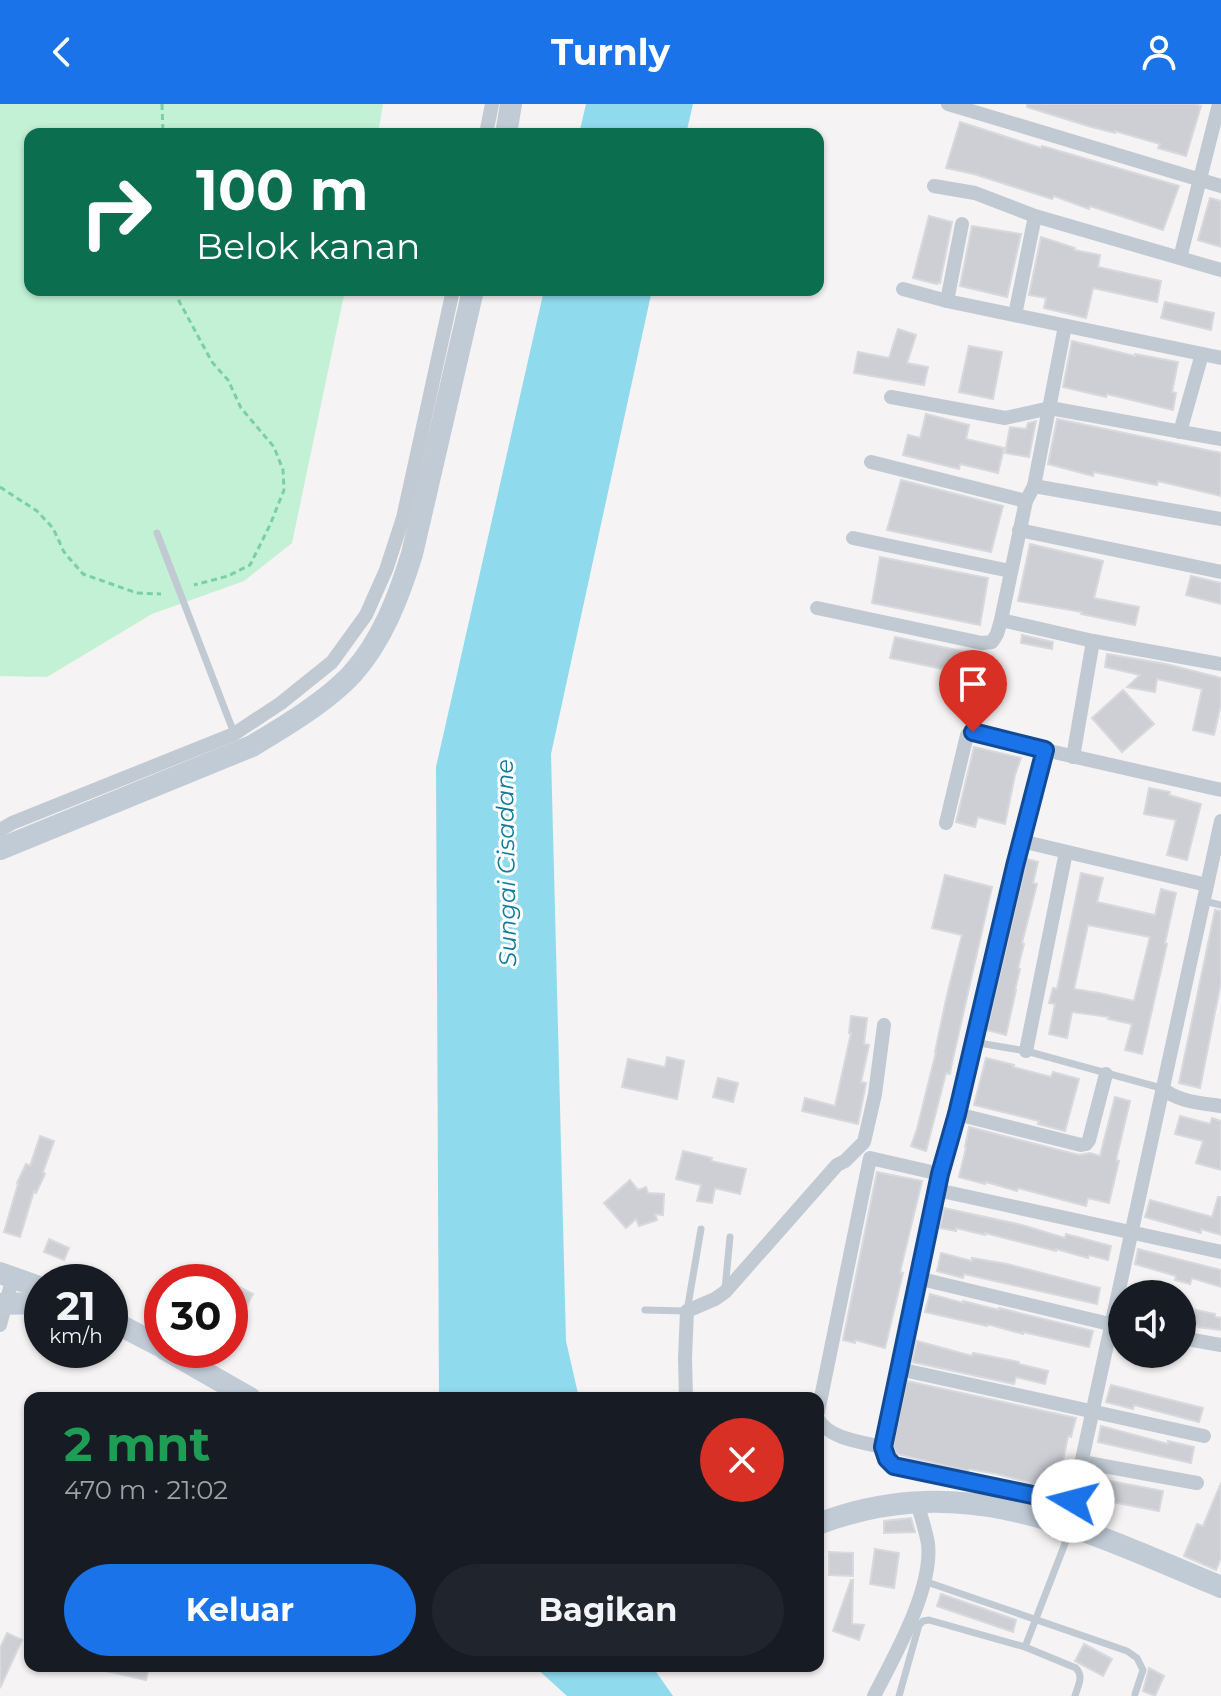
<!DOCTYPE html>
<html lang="id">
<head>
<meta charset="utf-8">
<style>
  body { margin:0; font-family:Montserrat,sans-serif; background:#20242c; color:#f1f3f6; height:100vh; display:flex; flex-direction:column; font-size:30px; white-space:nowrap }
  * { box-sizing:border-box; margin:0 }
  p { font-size:26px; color:#9ea1a6 }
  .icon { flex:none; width:44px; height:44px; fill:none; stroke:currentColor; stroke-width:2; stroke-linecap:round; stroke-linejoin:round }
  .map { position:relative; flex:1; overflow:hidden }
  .details { position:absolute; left:24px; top:1288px; width:800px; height:280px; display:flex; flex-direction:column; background:#171b24; border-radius:16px; box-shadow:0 2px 6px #0004 }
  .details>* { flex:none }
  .top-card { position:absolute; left:24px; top:24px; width:800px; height:168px; border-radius:16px; box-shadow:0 2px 6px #0004; background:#0b6e4f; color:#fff; overflow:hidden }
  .tools { position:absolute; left:1108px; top:1176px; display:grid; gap:16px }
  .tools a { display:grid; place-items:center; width:88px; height:88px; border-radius:50%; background:#171b24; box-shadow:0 2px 6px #0004; font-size:40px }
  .speed { position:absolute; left:24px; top:1160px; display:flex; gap:16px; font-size:40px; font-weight:700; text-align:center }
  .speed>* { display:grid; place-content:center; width:104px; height:104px; border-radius:50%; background:#171b24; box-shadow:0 2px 6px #0004; line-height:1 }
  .speed small { font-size:20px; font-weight:400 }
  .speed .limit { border:12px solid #d22; background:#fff; color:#111 }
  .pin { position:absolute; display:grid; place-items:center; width:68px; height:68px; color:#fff; margin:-82px -34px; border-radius:50% 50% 50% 0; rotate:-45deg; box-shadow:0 0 8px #0007 }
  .pin .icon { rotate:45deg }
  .me { position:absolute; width:88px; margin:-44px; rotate:278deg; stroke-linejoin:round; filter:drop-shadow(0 0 6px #0008) }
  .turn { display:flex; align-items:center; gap:28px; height:168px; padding:0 40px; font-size:36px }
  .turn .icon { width:104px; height:104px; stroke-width:2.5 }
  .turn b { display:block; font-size:56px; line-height:68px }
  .round { display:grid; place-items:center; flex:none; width:84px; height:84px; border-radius:42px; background:#20242c }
  .head { display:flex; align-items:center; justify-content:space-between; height:136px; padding:0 40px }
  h1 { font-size:48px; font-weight:700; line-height:60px; color:#1e9e55 }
  .button { display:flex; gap:16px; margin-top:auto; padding:16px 40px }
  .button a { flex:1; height:92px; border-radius:48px; background:#1a73e8; color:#fff; font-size:32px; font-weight:700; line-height:92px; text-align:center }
  .button a+a { background:#20242c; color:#f1f3f6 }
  header { display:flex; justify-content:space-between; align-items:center; height:104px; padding:0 40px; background:#1a73e8; color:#fff; font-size:36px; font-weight:700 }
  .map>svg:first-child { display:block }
</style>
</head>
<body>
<header><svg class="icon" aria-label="back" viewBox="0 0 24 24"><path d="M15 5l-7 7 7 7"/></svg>Turnly<svg class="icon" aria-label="person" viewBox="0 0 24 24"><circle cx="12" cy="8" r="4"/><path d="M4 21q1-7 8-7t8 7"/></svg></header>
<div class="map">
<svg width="1221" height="1592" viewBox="0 0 1221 1592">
  <rect width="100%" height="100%" fill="#f5f3f3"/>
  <!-- green -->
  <polygon fill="#c3f1d5" points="0,0 383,0 378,30 30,30 30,186 345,186 292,439 244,477 152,510 47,573 0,572"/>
  <!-- water -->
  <g fill="#90daee">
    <polygon points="586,0 693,0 686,30 579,30"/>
    <polygon points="544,186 652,186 551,650 566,1237 579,1294 439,1294 436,663"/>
    <polygon points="534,1562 652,1562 673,1592 567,1592"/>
  </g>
  <!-- building -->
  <g fill="#cdcfd5" stroke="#d7d9de" stroke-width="2" fill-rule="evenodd">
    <polygon points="1027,0 1194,0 1201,2 1186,52 1158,44 1160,40 1115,27 1115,29 1088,22 1027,3"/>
    <polygon points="960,18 1041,44 1042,42 1179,82 1163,126 1090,102 1089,105 1054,92 1052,95 974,70 946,64"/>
    <polygon points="1210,94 1221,97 1221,143 1198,136"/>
    <polygon points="929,112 952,118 940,179 938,178 937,180 913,174"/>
    <polygon points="972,122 1021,130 1007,193 960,182"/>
    <polygon points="1041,133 1075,144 1074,146 1100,151 1098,163 1161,177 1157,198 1093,184 1086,214 1044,204 1046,194 1029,191"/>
    <polygon points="1165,198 1214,209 1211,226 1161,214"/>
    <polygon points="898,225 916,231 907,259 928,263 924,281 854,269 858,248 889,254"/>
    <polygon points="1072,237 1135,252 1135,250 1178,258 1172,288 1176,289 1173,306 1107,290 1106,293 1063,283"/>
    <polygon points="969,242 1002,248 993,295 959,288"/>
    <polygon points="926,310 969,321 966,335 1004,344 998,369 960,360 959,365 903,351 908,331 920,334"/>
    <polygon points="1057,315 1221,349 1221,392 1158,377 1157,381 1094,368 1093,372 1048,360"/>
    <polygon points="1036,317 1029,353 1005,349 1010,323 1026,325 1028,319"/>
    <polygon points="901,376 1003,402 991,448 887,426"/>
    <polygon points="1030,440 1103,457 1094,494 1139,503 1135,521 1081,510 1082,508 1018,497"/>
    <polygon points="880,453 988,474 980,521 872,499"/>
    <polygon points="1191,472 1221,479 1221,500 1186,491"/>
    <polygon points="1022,531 1053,538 1052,545 1021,539"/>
    <polygon points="895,533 976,550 972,571 890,554"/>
    <polygon points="1107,550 1166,560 1221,574 1221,600 1214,631 1193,626 1202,585 1157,575 1155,588 1127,583 1140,571 1105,563"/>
    <polygon points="1123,586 1154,620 1122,648 1092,614"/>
    <polygon points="974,643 1021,654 1015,671 1005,720 978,713 975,723 956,718"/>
    <polygon points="1149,684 1170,688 1169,691 1201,700 1187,756 1167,751 1176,716 1144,710"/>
    <polygon points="1027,755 1038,758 1033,779 1037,780 1022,839 1024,840 1018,864 1020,865 1015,886 1016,886 1006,931 987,926"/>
    <path d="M1081,769L1103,774L1097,798L1155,811L1161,785L1176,789L1165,839L1167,840L1142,950L1125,946L1132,920L1108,915L1109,913L1072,908L1067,934L1049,930L1055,900L1049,899L1053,884L1057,885ZM1088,821L1150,833L1134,897L1099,889L1074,885Z"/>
    <polygon points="945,771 992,783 952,959 950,970 946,969 926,1047 911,1042 917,1025 936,948 935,948 947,891 962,831 932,824"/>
    <polygon points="1215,806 1221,807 1221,878 1200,984 1179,979"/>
    <polygon points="851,912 867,914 864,940 869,941 861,978 866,979 858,1020 802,1007 805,994 835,1002 851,929 849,929"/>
    <polygon points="667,953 684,957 677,995 622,983 628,955 665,963"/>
    <polygon points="986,954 1014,961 1013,963 1051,973 1053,968 1079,975 1065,1027 1038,1020 1039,1017 974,1001"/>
    <polygon points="718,974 738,979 733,998 713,993"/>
    <polygon points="1115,993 1130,997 1116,1056 1119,1057 1109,1099 1088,1094 1086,1102 1018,1084 1017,1087 986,1078 985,1080 959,1073 966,1044 965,1043 969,1023 1079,1051 1090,1049 1100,1052"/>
    <polygon points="1180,1012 1210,1020 1212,1014 1221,1017 1221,1066 1196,1059 1203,1037 1175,1030"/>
    <polygon points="40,1032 54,1037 43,1068 45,1070 36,1089 34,1087 20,1133 4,1128 18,1080 17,1079 26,1060 30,1062"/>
    <polygon points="683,1047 712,1054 711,1057 746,1065 740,1090 715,1084 712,1099 697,1097 701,1081 676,1075"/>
    <polygon points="877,1068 922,1077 900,1168 903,1169 885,1244 855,1236 855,1239 843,1236"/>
    <polygon points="630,1076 638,1086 646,1083 648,1089 664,1090 663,1111 655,1110 657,1116 639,1122 636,1115 626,1124 604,1099"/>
    <polygon points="1218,1093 1221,1093 1221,1131 1201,1125 1201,1129 1145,1113 1150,1096 1212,1113"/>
    <polygon points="944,1104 1022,1121 1065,1134 1066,1130 1111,1142 1108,1156 1089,1151 1088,1154 1056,1145 1056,1147 985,1129 985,1131 956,1124 956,1127 940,1124"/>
    <polygon points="49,1135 69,1144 64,1156 44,1148"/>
    <polygon points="1138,1145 1221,1166 1221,1183 1192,1174 1190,1180 1175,1176 1176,1172 1135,1160"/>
    <polygon points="941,1149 972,1157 972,1154 1007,1160 1100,1184 1097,1200 964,1170 963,1174 937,1167"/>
    <polygon points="237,1182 253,1190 243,1210 230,1204 230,1195"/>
    <polygon points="930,1190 963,1199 963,1197 999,1206 999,1204 1093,1227 1089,1243 1023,1228 1023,1230 987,1220 987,1222 925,1208"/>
    <polygon points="1182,1203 1215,1210 1215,1213 1221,1214 1221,1226 1198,1223 1198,1221 1182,1218"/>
    <polygon points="917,1237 972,1252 973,1249 1019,1258 1019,1260 1048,1267 1045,1280 1016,1273 1014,1280 912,1258"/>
    <polygon points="907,1277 1076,1314 1071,1333 1068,1332 1062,1362 1059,1361 1053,1385 997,1370 969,1365 968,1367 897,1350 893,1342"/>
    <polygon points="1111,1281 1203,1304 1199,1318 1134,1301 1133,1305 1106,1298"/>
    <polygon points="1101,1322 1168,1340 1168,1337 1194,1343 1191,1359 1098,1338"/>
    <polygon points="1089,1373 1163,1387 1159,1407 1086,1393"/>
    <polygon points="1221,1379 1221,1454 1216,1466 1184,1452 1197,1420 1203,1422"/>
    <polygon points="911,1414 915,1428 884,1429 884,1417"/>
    <polygon points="875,1445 899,1449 894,1484 870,1480"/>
    <polygon points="829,1448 853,1449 853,1472 829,1471"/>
    <polygon points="851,1476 853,1476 852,1520 864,1521 859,1536 833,1527"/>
    <polygon points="941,1490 1016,1516 1013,1528 937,1502"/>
    <polygon points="7,1529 22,1536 0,1584 0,1544"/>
    <polygon points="1084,1540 1112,1555 1103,1572 1075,1557"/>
    <polygon points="106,1562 149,1562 146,1576 106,1567"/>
    <polygon points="1149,1564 1164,1572 1155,1592 1143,1587"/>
  </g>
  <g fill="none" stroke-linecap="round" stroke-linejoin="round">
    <!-- path -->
    <g stroke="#7ad0a6" stroke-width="3" stroke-dasharray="6 4" stroke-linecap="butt">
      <polyline points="162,0 163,30"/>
      <polyline points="176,186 179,197 212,258 228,276 241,304 274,343 283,366 284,386 270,421 250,461 228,472 194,481"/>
      <polyline points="0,383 37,407 53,424 64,448 83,470 137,489 161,490"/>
    </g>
    <!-- service -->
    <g stroke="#c1cad2" stroke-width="7">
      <polyline points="157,429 234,629"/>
      <polyline points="1204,797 1221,801"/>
      <polyline points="973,938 1026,947 1161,984"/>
      <polyline points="725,1185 730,1133"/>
      <polyline points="645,1206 687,1207 701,1125"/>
      <path d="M1071,1424L1025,1543L1076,1564C1084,1573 1078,1581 1075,1592"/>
      <polyline points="924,1477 1127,1547 1137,1554 1143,1566 1135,1590"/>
      <polyline points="899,1592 919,1521 923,1517 929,1516 1025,1543"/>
    </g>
    <!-- minor -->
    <g stroke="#c1cad2" stroke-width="14">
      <polyline points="948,0 1221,82"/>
      <polyline points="486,30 492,0"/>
      <polyline points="934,82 975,89 1035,112 1221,166"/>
      <polyline points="1180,154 1219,0"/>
      <polyline points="903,185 947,197 1221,254"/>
      <polyline points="947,197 962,120"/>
      <polyline points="1015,211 1035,112"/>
      <polyline points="891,293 1005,314 1050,304 1221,335"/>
      <polyline points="1180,328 1202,250"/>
      <polyline points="871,358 1026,397"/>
      <polyline points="1034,382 1221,415"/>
      <polyline points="1019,426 1221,468"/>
      <polyline points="853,434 1010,467"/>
      <polyline points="817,504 982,539 992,538 997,530 1001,516 1026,397 1034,382 1065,222"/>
      <polyline points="1001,516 1093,537 1221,560"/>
      <polyline points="1073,653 1093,537"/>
      <polyline points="946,719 967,631 973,628 1045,646"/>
      <polyline points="0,726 12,719 234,630 281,599 332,558 366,511 386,466 403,414 453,186"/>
      <polyline points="1021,737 1207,781"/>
      <polyline points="1026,947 1066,748"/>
      <path d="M1162,984C1178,998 1201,999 1221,1002"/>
      <polyline points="957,1010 1081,1041 1086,1040 1089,1036 1106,970"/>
      <polyline points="937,1086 1221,1148"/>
      <polyline points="917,1174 1122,1223"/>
      <polyline points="0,1221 13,1173"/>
      <polyline points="1182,1234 1221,1241"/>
      <polyline points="899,1265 1204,1332"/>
      <polyline points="686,1294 685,1254 687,1207 715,1195 725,1188 837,1061 845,1057 864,1038 875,990 884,921"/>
      <polyline points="818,1308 870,1054 940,1070"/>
      <path d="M818,1315C829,1335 862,1338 883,1343L940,1070L957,1010L1021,737L1045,646L1221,686"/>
      <polyline points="883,1343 887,1355 894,1362 1066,1398 1073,1397 1221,717"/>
      <polyline points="1082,1358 1197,1379"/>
      <path d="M874,1592C894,1553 933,1485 928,1440C926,1426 920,1411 917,1397"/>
    </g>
    <!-- secondary -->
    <g stroke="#c1cbd6" stroke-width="22">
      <polyline points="506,30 511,0"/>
      <path d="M0,745L252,642C284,623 327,597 352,570C382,537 399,492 412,450L473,186"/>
      <polyline points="0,1169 42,1184"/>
      <polyline points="0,1200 42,1199"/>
      <polyline points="110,1216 162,1243"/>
      <polyline points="166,1246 250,1294"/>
      <path d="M818,1420C966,1363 1085,1427 1221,1483"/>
    </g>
  </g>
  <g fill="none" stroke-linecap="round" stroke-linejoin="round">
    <defs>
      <polyline id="route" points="973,628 1045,646 1015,762 957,1010 940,1070 883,1343 887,1355 894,1362 1066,1398 1073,1397"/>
    </defs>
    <!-- route casing -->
    <use href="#route" stroke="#114b97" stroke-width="20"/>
    <!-- route -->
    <use href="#route" stroke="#1a73e8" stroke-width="14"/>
  </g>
  <g text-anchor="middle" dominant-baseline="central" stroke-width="6" stroke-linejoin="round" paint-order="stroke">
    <!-- water labels -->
    <g font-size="24" font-style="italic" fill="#0c7c9b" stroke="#fff">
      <text transform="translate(506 759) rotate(-91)">Sungai Cisadane</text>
    </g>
  </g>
</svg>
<div class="tools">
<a><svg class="icon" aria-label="sound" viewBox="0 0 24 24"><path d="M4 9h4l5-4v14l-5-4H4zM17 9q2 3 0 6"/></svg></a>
</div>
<div class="speed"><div>21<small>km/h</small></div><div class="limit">30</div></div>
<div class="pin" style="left:973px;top:628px;background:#d93025"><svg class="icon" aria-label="arrive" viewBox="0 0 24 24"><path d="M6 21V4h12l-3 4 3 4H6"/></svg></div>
<svg class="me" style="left:1073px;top:1397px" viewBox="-20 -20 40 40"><circle r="19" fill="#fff"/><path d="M0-13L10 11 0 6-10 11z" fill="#1a73e8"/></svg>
<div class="top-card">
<div class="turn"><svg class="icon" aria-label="right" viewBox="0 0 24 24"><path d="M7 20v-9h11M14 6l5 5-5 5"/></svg><div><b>100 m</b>Belok kanan</div></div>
</div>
<section class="details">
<div class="head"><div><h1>2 mnt</h1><p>470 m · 21:02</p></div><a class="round" style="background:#d93025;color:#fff"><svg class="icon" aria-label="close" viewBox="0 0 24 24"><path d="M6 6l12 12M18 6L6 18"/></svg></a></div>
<div class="button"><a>Keluar</a><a>Bagikan</a></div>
</section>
</div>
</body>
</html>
